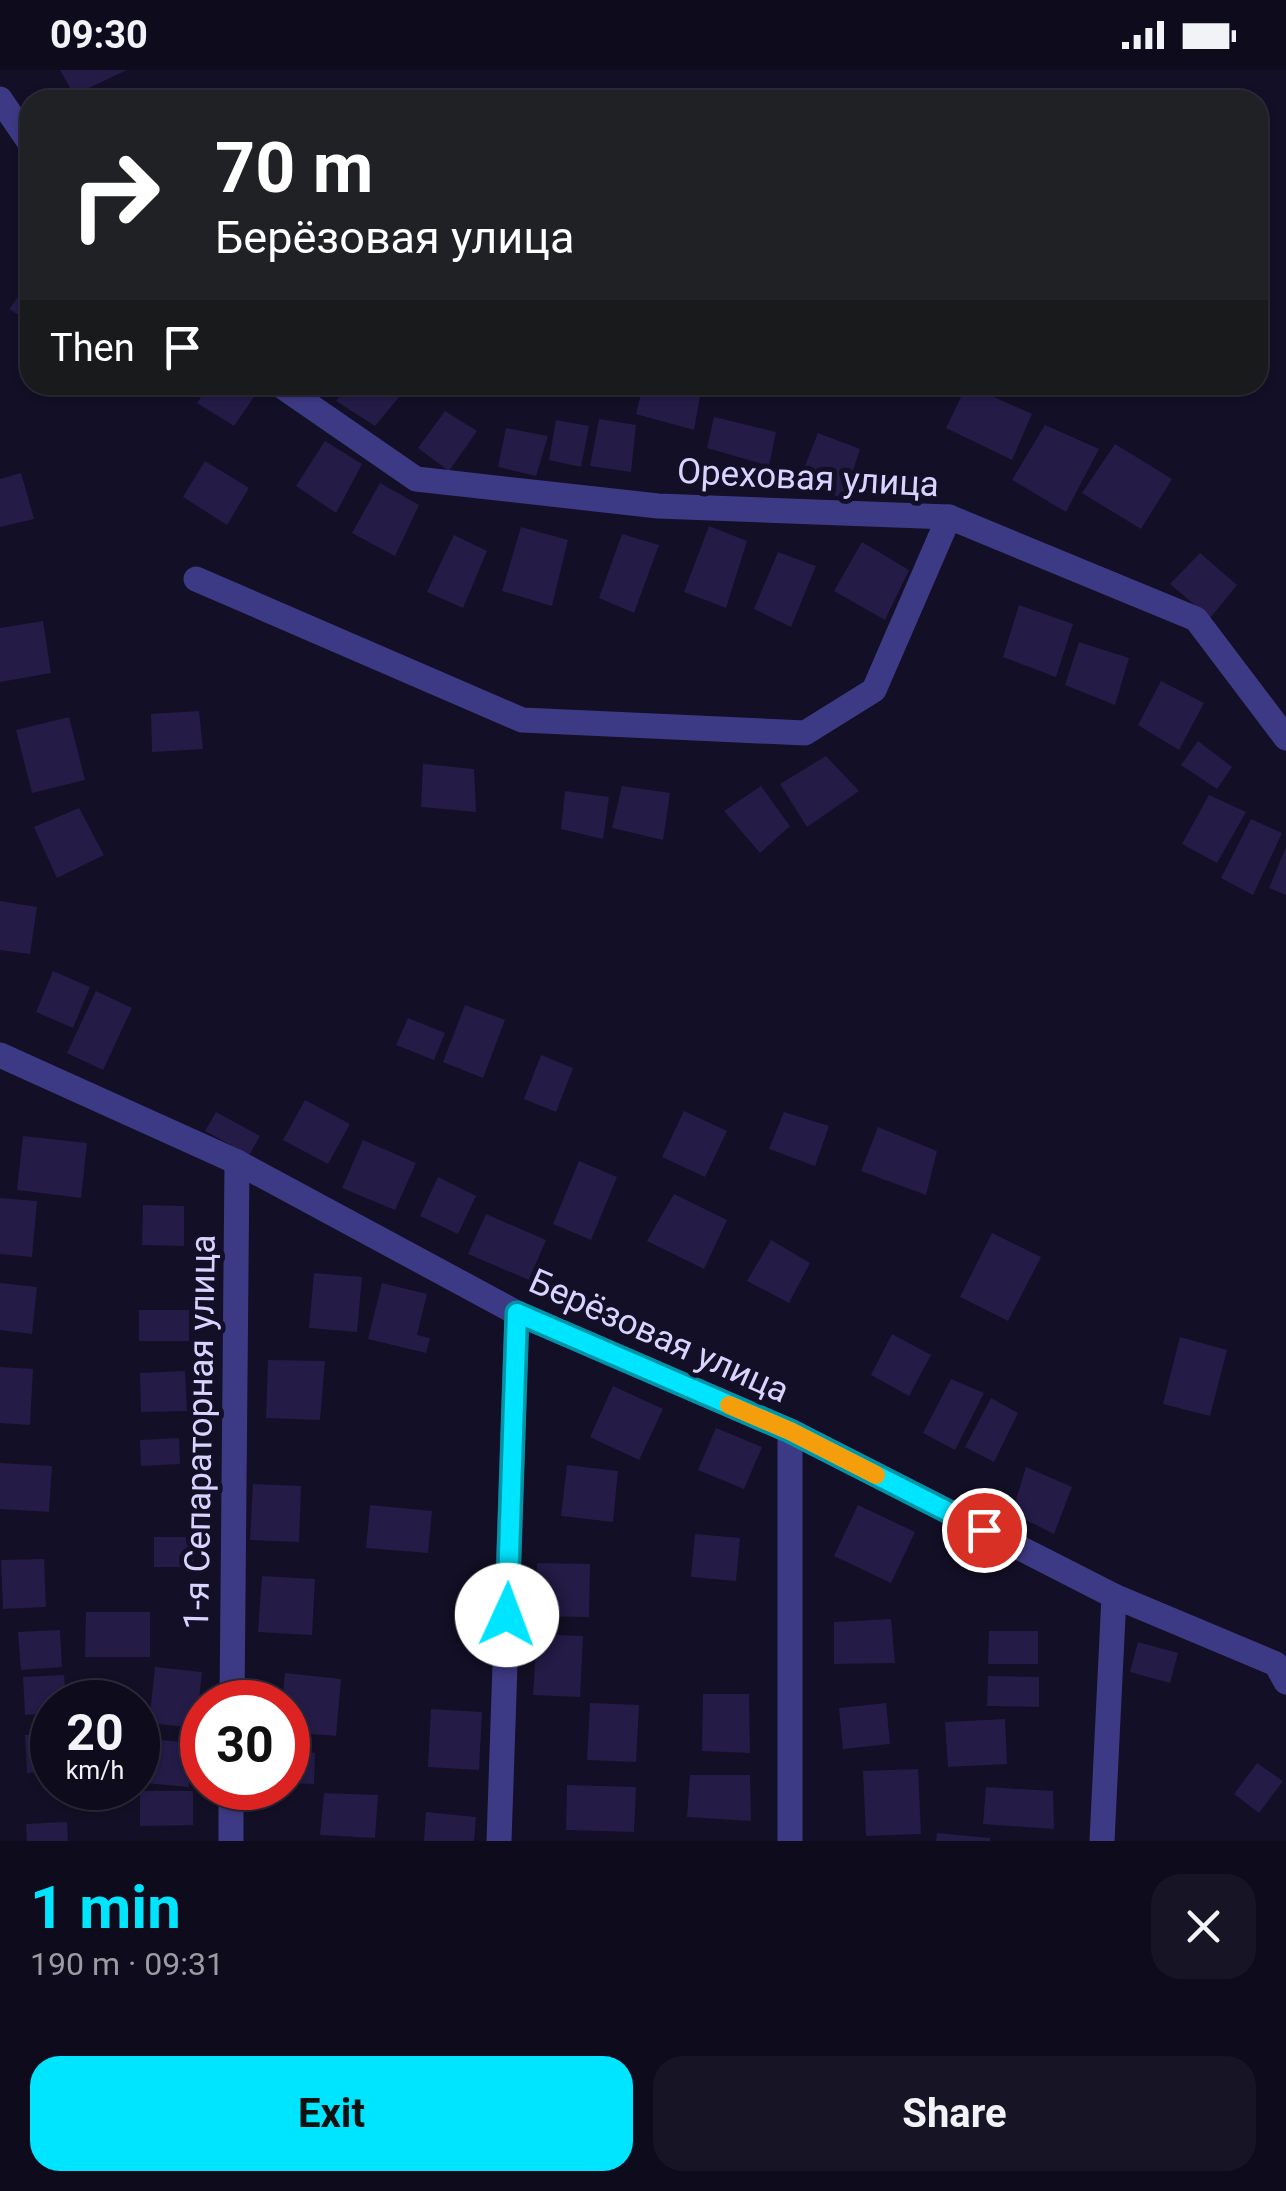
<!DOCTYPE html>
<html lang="en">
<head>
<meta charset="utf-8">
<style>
  body { margin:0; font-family:Roboto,sans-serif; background:#171425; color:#f1f3f6; height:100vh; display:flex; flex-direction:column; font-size:38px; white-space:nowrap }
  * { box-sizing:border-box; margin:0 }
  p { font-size:32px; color:#9b9ba3 }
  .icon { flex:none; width:55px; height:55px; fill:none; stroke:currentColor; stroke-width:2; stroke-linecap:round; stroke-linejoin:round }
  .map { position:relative; height:1771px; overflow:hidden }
  .details { display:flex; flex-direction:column; background:#0e0b1c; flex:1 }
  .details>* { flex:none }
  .guide { position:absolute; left:20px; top:20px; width:1248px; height:305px; border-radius:30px; box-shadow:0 2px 8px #0004,0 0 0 2px #2e2b3b; background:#202124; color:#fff; overflow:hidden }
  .speed { position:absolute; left:30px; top:1610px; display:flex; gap:20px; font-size:50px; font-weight:700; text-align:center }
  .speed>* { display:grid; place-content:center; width:130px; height:130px; border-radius:50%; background:#0e0b1c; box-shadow:0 2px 8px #0004,0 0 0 2px #2e2b3b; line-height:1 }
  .speed small { font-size:25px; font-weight:400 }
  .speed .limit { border:15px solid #d22; background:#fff; color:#111 }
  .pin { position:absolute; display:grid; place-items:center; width:85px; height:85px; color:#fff; margin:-42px; border:5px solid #fff; border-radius:50%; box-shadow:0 2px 10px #0007 }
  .me { position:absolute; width:110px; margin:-55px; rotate:2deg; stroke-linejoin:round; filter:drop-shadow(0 0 8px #0008) }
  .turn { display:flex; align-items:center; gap:35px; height:210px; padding:0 30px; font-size:45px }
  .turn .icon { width:130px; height:130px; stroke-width:2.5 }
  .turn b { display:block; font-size:70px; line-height:85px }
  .then { display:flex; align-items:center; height:95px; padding:0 30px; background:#0003; gap:20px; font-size:38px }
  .round { display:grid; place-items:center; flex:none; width:105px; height:105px; border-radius:30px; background:#171425 }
  .summary { display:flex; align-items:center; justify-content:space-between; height:170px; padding:0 30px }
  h1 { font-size:60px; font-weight:700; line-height:75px; color:#00e5ff }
  .primary-button { display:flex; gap:20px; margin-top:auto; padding:20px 30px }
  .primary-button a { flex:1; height:115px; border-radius:30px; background:#00e5ff; color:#111; font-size:40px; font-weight:700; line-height:115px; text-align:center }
  .primary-button a+a { background:#171425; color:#f1f3f6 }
  .status { display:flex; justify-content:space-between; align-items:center; height:70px; padding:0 50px; background:#0e0b1c; direction:ltr }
  .status svg { height:28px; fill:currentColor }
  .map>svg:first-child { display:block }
</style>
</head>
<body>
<div class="status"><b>09:30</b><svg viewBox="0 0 49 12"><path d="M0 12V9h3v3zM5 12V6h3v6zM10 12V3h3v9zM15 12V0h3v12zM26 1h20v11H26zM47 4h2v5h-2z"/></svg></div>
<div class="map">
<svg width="1286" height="1771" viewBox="0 0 1286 1771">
  <rect width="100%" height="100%" fill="#130f26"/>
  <!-- building -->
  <g fill="#241b47">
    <polygon points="60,0 127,0 74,25"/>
    <polygon points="30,211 30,252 9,239"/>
    <polygon points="209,315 249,315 258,321 234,356 197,333"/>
    <polygon points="348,315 409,315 375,356 336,331"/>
    <polygon points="643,315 702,315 694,360 636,344"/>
    <polygon points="967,315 1032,344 1012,390 946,358"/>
    <polygon points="445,341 477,361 449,401 418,378"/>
    <polygon points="714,347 776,362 769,396 707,378"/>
    <polygon points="599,349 636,355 631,402 590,396"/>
    <polygon points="556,350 589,356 581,397 549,390"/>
    <polygon points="1045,355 1099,379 1066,442 1012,410"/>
    <polygon points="506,358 548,366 536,406 498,397"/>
    <polygon points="818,363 860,379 844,429 799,411"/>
    <polygon points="325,371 362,394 336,443 296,416"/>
    <polygon points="1115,374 1172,409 1141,459 1082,423"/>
    <polygon points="205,391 249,418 227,455 183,427"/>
    <polygon points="21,403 34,449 0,457 0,409"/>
    <polygon points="380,413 419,435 395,486 352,463"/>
    <polygon points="709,456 747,471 726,538 684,522"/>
    <polygon points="521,457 568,470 552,536 502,521"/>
    <polygon points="622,464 659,475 634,543 599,528"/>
    <polygon points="454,465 487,481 463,538 427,522"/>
    <polygon points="862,472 909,500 885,550 834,521"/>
    <polygon points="778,482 816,496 791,557 754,539"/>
    <polygon points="1200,483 1237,515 1210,548 1170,514"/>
    <polygon points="1019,535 1073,554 1056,607 1003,587"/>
    <polygon points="43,551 51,603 0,612 0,558"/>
    <polygon points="1079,572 1129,588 1115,635 1065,615"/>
    <polygon points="1161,611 1204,633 1179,680 1138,655"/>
    <polygon points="199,641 203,679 152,682 151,644"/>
    <polygon points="69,647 85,710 32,723 16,660"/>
    <polygon points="1198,671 1232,697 1217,719 1181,695"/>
    <polygon points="826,686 859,721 807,757 780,714"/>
    <polygon points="423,694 474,699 476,742 421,737"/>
    <polygon points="622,716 670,723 663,770 612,758"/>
    <polygon points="761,716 790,756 760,783 724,741"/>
    <polygon points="565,721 609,727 603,769 561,759"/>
    <polygon points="1209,725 1246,742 1217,793 1182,774"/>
    <polygon points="79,738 104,785 57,808 34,757"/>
    <polygon points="1251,749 1282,763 1253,825 1221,808"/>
    <polygon points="1286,777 1286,825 1269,818"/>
    <polygon points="0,831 37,837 30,884 0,880"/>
    <polygon points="53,901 90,917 73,958 36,942"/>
    <polygon points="96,921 132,938 103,1000 67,983"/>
    <polygon points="465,935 505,950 483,1008 443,992"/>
    <polygon points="408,948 445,963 434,990 396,975"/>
    <polygon points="541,985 573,998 556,1042 524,1029"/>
    <polygon points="305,1030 350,1054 328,1094 283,1070"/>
    <polygon points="684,1041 727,1061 705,1107 662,1087"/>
    <polygon points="216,1042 260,1066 249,1085 205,1061"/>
    <polygon points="784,1042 829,1056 815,1096 769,1079"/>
    <polygon points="878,1057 937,1081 926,1125 861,1101"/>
    <polygon points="23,1066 87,1073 81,1128 17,1120"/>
    <polygon points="363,1070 416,1093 395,1140 342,1118"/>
    <polygon points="579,1091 617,1107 591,1170 553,1154"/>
    <polygon points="438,1107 476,1126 458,1164 420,1146"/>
    <polygon points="674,1124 727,1150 704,1199 647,1171"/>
    <polygon points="0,1128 37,1131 32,1187 0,1184"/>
    <polygon points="143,1135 184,1136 184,1176 142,1175"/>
    <polygon points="486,1144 546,1170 529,1210 468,1184"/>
    <polygon points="992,1163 1041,1187 1008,1251 960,1227"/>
    <polygon points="771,1170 810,1193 789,1233 747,1211"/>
    <polygon points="314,1203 362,1207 357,1262 309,1258"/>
    <polygon points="0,1213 37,1217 32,1264 0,1260"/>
    <polygon points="382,1213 427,1224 417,1265 430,1268 426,1283 368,1269"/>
    <rect x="139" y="1240" width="50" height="31"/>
    <polygon points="892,1264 931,1285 909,1326 871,1305"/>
    <polygon points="1180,1267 1227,1280 1210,1346 1163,1334"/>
    <polygon points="268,1290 325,1291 320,1350 266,1348"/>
    <polygon points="0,1297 33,1299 30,1355 0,1353"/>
    <polygon points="185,1301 187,1341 141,1342 140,1303"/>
    <polygon points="951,1309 984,1323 955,1380 923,1363"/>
    <polygon points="613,1316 663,1339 639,1390 590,1367"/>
    <polygon points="991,1328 1018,1343 994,1392 965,1377"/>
    <polygon points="716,1358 762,1377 744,1419 698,1400"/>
    <polygon points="179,1368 180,1394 141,1396 140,1370"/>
    <polygon points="0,1393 52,1396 49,1442 0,1439"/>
    <polygon points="567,1395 618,1401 613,1452 561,1446"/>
    <polygon points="1026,1397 1072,1417 1054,1464 1012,1443"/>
    <polygon points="253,1414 301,1416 299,1472 250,1470"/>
    <polygon points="370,1435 432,1441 428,1483 366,1478"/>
    <polygon points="858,1435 915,1462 891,1513 834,1486"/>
    <polygon points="695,1464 740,1468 736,1511 691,1507"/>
    <polygon points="154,1467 194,1467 193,1497 154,1497"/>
    <polygon points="44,1489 46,1537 3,1539 1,1490"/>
    <polygon points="537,1493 590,1494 589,1547 536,1546"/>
    <polygon points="262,1506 315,1509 312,1565 258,1562"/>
    <polygon points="86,1542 150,1542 150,1587 85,1587"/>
    <polygon points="891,1549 895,1593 834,1594 834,1552"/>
    <polygon points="60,1560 62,1597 21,1600 18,1562"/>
    <polygon points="989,1561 1038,1561 1038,1594 988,1594"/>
    <polygon points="537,1564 583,1566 580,1627 533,1625"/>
    <polygon points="1138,1572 1178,1583 1170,1613 1130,1602"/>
    <polygon points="155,1597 202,1602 196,1658 149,1653"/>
    <polygon points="285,1603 341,1609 336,1666 288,1662 288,1632 282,1632"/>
    <polygon points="64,1605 66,1632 52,1632 52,1643 25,1645 23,1607"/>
    <polygon points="988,1606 1039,1607 1039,1637 987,1636"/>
    <polygon points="703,1624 749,1624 750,1683 702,1681"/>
    <polygon points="590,1633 639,1635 636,1692 587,1690"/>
    <polygon points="886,1633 890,1674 843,1679 839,1638"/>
    <polygon points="431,1639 482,1642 479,1700 428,1697"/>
    <polygon points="1005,1649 1007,1694 948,1697 945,1652"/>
    <polygon points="52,1663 52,1701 27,1703 25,1665"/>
    <polygon points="149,1669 193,1673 189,1717 145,1713"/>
    <polygon points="288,1681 315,1683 314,1714 288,1713"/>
    <polygon points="1257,1693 1283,1711 1259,1743 1234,1724"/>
    <polygon points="918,1699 921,1764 866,1766 863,1701"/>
    <polygon points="690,1705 750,1705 751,1751 687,1747"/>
    <polygon points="567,1715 636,1717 634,1762 566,1760"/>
    <polygon points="986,1717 1053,1721 1054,1759 983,1754"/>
    <polygon points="140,1721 193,1721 193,1755 140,1756"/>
    <polygon points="324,1723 378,1725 375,1768 320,1765"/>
    <polygon points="426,1742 476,1747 474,1771 424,1771"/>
    <polygon points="67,1752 68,1771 27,1771 26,1754"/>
    <polygon points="937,1763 990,1768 990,1771 936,1771"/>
  </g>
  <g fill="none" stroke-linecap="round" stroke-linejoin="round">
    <!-- minor -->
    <g stroke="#3d3a85" stroke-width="25">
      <polyline points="0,29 30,73"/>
      <polyline points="280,315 416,409 658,436 949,447 1196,549 1286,668"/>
      <polyline points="196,509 522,650 805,663 874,620 949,447"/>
      <polyline points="0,985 237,1092 517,1243 790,1361 1114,1526 1276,1594 1286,1612"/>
      <polyline points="790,1361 790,1771"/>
      <polyline points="232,1632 237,1092"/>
      <polyline points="231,1771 231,1718"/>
      <polyline points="499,1771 517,1243"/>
      <polyline points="1102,1771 1114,1526"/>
    </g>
  </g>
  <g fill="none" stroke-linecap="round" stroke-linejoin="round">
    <defs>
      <polyline id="route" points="507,1545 517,1243 790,1361 984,1460"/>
    </defs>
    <!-- route casing -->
    <use href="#route" stroke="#0095a6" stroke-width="25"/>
    <!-- route -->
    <use href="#route" stroke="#00e5ff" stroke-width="18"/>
    <!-- slow -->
    <polyline stroke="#f59e0b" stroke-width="18" points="729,1335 790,1361 876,1405"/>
  </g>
  <g text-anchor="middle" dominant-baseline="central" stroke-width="10" stroke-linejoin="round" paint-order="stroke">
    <!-- street labels -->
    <g font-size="35" fill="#d9d4ff" stroke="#130f26">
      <text transform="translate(808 408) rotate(3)">Ореховая улица</text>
      <text transform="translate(659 1266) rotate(24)">Берёзовая улица</text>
      <text transform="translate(200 1362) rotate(-89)">1-я Сепараторная улица</text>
    </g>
  </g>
</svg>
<div class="speed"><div>20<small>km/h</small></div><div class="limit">30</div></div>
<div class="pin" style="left:984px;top:1460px;background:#d93025"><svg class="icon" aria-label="arrive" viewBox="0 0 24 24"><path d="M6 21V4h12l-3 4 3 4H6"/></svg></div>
<svg class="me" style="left:507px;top:1545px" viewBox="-20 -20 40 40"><circle r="19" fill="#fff"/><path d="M0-13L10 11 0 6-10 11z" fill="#00e5ff"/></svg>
<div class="guide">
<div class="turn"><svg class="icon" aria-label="right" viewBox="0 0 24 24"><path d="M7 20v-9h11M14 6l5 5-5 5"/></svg><div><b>70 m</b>Берёзовая улица</div></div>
<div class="then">Then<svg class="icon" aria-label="arrive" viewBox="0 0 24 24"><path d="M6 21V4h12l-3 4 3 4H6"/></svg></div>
</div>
</div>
<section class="details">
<div class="summary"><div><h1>1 min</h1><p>190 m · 09:31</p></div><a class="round"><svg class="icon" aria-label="close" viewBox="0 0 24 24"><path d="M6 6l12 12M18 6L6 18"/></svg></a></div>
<div class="primary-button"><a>Exit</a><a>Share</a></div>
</section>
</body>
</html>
